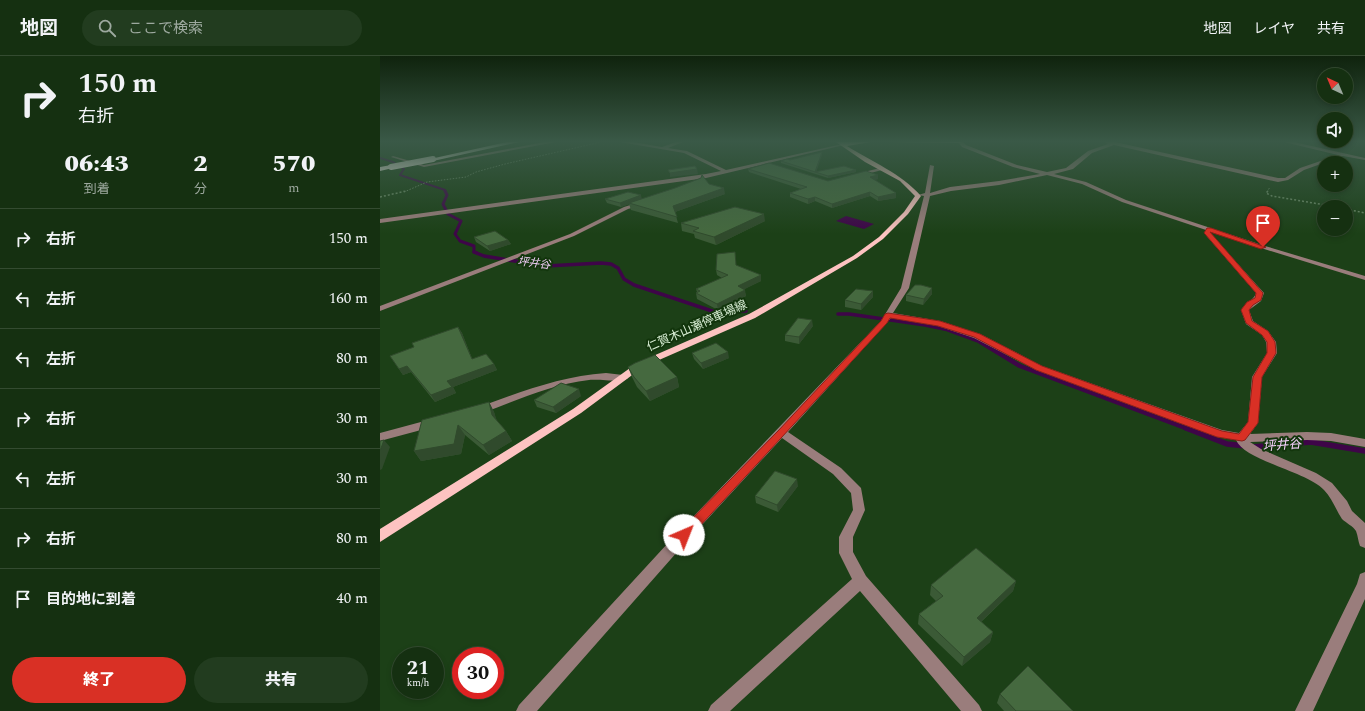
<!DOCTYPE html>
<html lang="ja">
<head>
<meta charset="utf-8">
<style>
  body { margin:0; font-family:Spectral,"Noto Sans JP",serif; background:#223c1f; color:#f1f3f6; height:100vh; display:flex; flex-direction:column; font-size:15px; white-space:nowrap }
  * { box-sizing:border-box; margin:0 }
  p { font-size:13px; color:#9da99f }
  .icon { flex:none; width:22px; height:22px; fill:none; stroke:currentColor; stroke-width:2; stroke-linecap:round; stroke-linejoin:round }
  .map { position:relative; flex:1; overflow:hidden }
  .drawer { display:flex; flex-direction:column; background:#153011; width:380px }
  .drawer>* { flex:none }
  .hud { background:#153011; color:#f1f3f6; overflow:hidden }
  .needle { width:26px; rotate:316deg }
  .fabs { position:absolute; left:937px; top:12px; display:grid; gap:8px }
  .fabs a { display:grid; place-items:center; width:36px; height:36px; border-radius:50%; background:#153011; box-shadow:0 2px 6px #0003,0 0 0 1px #344b31; font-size:20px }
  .speed { position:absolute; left:12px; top:591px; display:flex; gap:8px; font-size:20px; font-weight:700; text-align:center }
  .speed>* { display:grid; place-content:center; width:52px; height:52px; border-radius:50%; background:#153011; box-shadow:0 2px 6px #0003,0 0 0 1px #344b31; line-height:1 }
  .speed small { font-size:10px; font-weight:400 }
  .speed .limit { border:6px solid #d22; background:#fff; color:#111 }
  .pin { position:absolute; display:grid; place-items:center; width:34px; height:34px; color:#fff; margin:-41px -17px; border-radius:50% 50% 50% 0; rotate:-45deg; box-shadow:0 0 4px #0007 }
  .pin .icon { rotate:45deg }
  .me { position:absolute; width:44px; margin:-22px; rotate:44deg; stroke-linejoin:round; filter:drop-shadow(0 0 3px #0008) }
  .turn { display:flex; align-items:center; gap:14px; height:84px; padding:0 12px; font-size:18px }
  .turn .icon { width:52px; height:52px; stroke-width:2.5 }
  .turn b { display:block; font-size:28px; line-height:34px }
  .eta { display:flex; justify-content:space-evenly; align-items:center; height:68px; text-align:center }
  .eta b { font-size:24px; font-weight:800; line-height:28px }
  .primary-button { display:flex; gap:8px; margin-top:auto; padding:8px 12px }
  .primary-button a { flex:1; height:46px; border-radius:24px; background:#d93025; color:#fff; font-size:16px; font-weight:800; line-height:46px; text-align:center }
  .primary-button a+a { background:#223c1f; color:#f1f3f6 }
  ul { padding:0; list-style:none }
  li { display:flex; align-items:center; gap:12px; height:60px; padding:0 12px; border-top:1px solid #344b31 }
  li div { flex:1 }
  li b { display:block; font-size:15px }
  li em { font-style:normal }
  header { display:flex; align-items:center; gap:24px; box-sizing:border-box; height:56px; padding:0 20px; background:#153011; border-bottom:1px solid #344b31 }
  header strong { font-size:19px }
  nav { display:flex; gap:22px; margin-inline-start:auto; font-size:14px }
  .search { width:280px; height:36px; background:#223c1f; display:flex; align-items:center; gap:10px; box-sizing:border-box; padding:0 14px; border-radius:22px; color:#9da99f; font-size:15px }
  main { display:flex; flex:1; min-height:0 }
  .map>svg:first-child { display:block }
</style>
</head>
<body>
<header>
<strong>地図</strong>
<div class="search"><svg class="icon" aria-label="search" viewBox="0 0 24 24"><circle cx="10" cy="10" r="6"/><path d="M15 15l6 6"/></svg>ここで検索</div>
<nav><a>地図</a><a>レイヤ</a><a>共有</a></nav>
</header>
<main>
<section class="drawer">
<div class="hud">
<div class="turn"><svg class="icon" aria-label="right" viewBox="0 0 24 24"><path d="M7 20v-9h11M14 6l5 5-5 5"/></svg><div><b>150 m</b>右折</div></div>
</div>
<div class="eta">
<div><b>06:43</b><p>到着</p></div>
<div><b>2</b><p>分</p></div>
<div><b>570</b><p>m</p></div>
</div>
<ul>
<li><svg class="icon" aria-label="right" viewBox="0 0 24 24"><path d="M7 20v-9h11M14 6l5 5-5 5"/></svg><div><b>右折</b></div><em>150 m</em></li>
<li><svg class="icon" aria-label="left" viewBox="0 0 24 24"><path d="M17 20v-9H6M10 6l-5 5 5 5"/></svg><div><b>左折</b></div><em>160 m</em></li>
<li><svg class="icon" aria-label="left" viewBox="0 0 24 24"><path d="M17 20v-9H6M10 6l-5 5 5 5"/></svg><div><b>左折</b></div><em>80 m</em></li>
<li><svg class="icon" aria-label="right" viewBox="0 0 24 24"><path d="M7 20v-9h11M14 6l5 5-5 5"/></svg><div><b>右折</b></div><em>30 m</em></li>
<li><svg class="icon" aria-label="left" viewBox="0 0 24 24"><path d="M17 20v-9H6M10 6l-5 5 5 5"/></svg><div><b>左折</b></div><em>30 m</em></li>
<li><svg class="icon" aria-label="right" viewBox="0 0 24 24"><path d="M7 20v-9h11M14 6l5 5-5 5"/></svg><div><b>右折</b></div><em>80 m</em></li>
<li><svg class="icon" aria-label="arrive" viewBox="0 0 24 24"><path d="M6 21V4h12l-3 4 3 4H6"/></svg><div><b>目的地に到着</b></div><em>40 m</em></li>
</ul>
<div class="primary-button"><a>終了</a><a>共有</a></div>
</section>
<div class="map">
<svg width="985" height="655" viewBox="0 0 985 655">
  <rect width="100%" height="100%" fill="#1c4017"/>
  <!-- water -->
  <polygon fill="#3e0548" points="466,160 494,168 484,173 456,165"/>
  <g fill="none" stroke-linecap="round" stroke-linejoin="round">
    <!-- stream-far4 -->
    <polyline stroke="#3e0548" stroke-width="2" points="0,102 13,106 24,113 20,119 65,134 66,136"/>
    <!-- stream-far3 -->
    <polyline stroke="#3e0548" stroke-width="3" points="65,135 67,139 63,148 68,158 81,165 75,178 80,185 94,190 94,196 97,197"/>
    <!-- stream-far2 -->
    <g stroke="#3e0548" stroke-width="3.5">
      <polyline points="94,196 104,200 166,210 221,207 231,208 238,212 244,223 254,229 338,257 366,255"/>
      <polyline points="458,258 469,258 545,269 574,275"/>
    </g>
    <!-- stream-far1 -->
    <polyline stroke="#3e0548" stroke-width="4.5" points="569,274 599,285 640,310 808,373"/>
    <!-- stream -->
    <g stroke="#3e0548" stroke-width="5.5">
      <polyline points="806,372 847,388 866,390"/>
      <polyline points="873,391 931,386 985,395"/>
    </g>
    <!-- path-far1 -->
    <g stroke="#6b8966" stroke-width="1" stroke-dasharray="1.5 1.5" stroke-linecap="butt">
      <polyline points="24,136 47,126 86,121 96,116 125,108 221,86"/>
      <polyline points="887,136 890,131"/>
    </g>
    <!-- path -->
    <g stroke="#6b8966" stroke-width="1.5" stroke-dasharray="2 2" stroke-linecap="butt">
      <polyline points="888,135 886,137 892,140 957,151"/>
      <polyline points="0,141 26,135"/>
      <polyline points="966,153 985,157"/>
    </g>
    <!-- minor -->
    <g fill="#9a7d7c" fill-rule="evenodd">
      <polygon points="164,86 176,86 44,111 11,101 13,100 44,109"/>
      <polygon points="253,86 282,91 296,86 303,86 288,92 307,95 346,114 462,88 464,89 326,122 0,167 0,163 326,118 341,115 304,97 240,86"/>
      <path d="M578,86H583L586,89L637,109L667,116L686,112L708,95L728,88L725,86H735L898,122H905L920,112L958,99L904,86H914L985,102V104L963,100L924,114L908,124L898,126L734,89L712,97L693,113L674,118L706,126L746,144L885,190L985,220V224L881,192L831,175L830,177L884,237L881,245L869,254L873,265L888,275L896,286L897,297L882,321L878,367L870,378L927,376L951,377L985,383V391L951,385L927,384L870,386L881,393L936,417L952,427L967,445L972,455L985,467V492L980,490C978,485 978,480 976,475C973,470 966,467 962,463C956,454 952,442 944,434C926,415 865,405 856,384L837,381L656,314L594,282L558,270L511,262L408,376L461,412L481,432L485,454L473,481V496L486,520L599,649L602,655H581L480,535L350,655H328L331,649L472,523L459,497V481L473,454L471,437L453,418L402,382L298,495L157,655H136L139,649L288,487L501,265L521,232L544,140L538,139L545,137L550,109L554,110L550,137L570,131L619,125L660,118L633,111L582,91ZM667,119L702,128L742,146L826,174L824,177L825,178L876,237C874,244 865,248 861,254L866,268L882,279L886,286L887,297L872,321L868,366L859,377L842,374L662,310L600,278L560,265L513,257L529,232L550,140L571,135L619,129Z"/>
      <polygon points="500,112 502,114 475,121 472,119"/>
      <polygon points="263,145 266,147 265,148 248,153 194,180 0,255 0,250 190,178 244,151"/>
      <path d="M226,317L243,319L248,322C244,327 217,323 209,324C172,328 136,345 102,357H94L93,355L94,353C138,337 180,320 226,317Z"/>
      <polygon points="52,363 56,364 57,367 56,370 0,385 0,377"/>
      <polygon points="985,516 985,543 933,655 915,655 977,528 980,518"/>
    </g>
    <!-- major -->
    <g fill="#fdc3c1" fill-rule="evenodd">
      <path d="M462,86H491L467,90C492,106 521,117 541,140L528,158L503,183L477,202L375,262L263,311L201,357L0,486V473L193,353L257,307L369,258L473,200L499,181L524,156L535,140L520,125L485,106L456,86Z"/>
      <polygon points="508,86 582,86 580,87"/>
    </g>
    <!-- highway -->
    <g fill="#feefee" fill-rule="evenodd">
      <polygon points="127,86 139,86 53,105 50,103"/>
      <polygon points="11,109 14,111 13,112 0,115 0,111"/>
    </g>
    <!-- highway-bridge -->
    <polyline stroke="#feefee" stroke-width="6" points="11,111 53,103"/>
  </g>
  <!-- wall -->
  <g fill="#3b5a36">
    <polygon points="442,98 436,116 476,116 448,122 401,107 401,105 410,104"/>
    <polygon points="368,113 448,125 498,119 498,123 494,124 516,137 516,142 498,145 490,140 452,152 435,145 428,148 410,141 410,137 421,133 369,116"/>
    <polygon points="329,128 345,138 295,156 298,167 251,154 249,148 241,151 227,147 225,143 262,143"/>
    <polygon points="385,165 336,189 315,182 314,178 302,175 301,167"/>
    <polygon points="94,181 128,184 131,188 110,195 96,186"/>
    <polygon points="356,202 356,210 381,219 381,225 364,233 366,240 338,254 317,243 316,237 317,236 316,233 342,222 337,219 336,214"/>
    <polygon points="552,232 552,238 543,249 526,245 526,239"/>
    <polygon points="493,241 481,254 465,251 465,244"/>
    <polygon points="433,270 419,288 405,285 405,279"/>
    <polygon points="78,271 82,277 92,303 114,308 117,314 73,331 76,337 55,346 31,316 23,319 10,300 34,291"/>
    <polygon points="312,297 349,302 323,313 314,303"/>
    <polygon points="248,311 297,321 299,331 270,345 257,331 252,321"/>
    <polygon points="201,340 176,357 157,351 154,344"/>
    <polygon points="109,346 114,356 116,364 126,375 132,385 109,399 85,379 81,398 41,405 34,395"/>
    <polygon points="418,430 398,456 376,447 375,440"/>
    <polygon points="636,525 633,535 601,566 613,576 610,586 582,610 538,568 539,558 556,545 550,539 551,529"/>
    <polygon points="620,638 693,655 624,655 617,647"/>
  </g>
  <!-- shaded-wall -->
  <g fill="#304a2c">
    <polygon points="442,96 442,98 436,116 435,116"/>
    <polygon points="317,113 318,118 290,121 290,117"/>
    <polygon points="476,114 476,116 448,122 448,120"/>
    <polygon points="498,119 498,123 490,125 490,121"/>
    <polygon points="344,132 345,138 295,156 293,150"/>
    <polygon points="490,136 490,140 452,152 452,148"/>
    <polygon points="516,137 516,142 498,145 498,141"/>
    <polygon points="261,139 262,144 241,151 240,147"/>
    <polygon points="435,141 435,145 428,148 428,143"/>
    <polygon points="384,158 385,165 336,189 334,181"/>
    <polygon points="128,184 131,188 110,195 107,190"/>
    <polygon points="381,219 381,225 359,236 358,230"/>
    <polygon points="552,232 552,238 543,249 544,243"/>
    <polygon points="365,234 366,240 338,254 337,248"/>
    <polygon points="493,235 493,241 481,254 481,248"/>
    <polygon points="432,264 433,270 419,288 419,281"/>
    <polygon points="78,271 82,277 95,310 92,303"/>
    <polygon points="348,296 349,302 323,313 321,307"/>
    <polygon points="114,308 117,314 73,331 76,337 55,346 51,339 67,325"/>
    <polygon points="27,310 31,316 23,319 19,313"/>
    <polygon points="297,321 299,331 270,345 266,335"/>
    <polygon points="199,333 201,340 176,357 173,351"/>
    <polygon points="109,346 114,356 118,368 112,359"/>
    <polygon points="78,369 85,379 81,398 41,405 34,395"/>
    <polygon points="126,375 132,385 109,399 103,389"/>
    <polygon points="4,384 10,391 2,413 0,414 0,395"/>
    <polygon points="417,423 418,430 398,456 397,449"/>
    <polygon points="636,525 633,535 594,572 597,562"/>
    <polygon points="613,576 610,586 582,610 584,601"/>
  </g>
  <!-- building -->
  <g fill="#45693f" stroke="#304a2c">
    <polygon points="442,96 435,116 464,110 476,114 448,120 401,105 407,103 410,104"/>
    <polygon points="389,107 448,125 486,115 498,119 490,121 516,137 498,141 490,136 452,148 435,141 428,143 410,137 427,131 368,113"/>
    <polygon points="315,110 317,113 290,117 288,114"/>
    <polygon points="322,119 329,128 344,132 293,150 297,161 249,147 295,132 321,122"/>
    <polygon points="248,136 261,139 240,147 225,143"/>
    <polygon points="355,151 384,158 334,181 313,175 319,172 301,167"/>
    <polygon points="115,175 128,184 107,190 94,181"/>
    <polygon points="355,196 356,209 381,219 358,230 365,234 337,248 316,237 320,235 316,233 348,219 336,214 337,198"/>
    <polygon points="535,229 541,229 552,232 544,243 526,239"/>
    <polygon points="476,233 493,235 481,248 465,244"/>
    <polygon points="418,262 432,264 419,281 405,279"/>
    <polygon points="78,271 92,303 106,298 114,308 67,325 72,331 51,339 27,310 19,313 10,300 34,291 32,287"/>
    <polygon points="336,287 348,296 321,307 312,297"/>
    <polygon points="275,299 297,321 266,335 254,321 248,311 255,307"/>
    <polygon points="181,327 199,333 173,351 154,344"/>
    <polygon points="109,346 112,359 126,375 103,389 78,369 74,388 34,395 42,364"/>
    <polygon points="4,384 0,395 0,385"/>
    <polygon points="395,415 417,423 397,449 375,440"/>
    <polygon points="596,492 636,525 597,562 613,576 584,601 539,558 563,540 551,529"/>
    <polygon points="648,610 693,655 636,655 620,638"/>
  </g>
  <!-- sky -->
  <linearGradient id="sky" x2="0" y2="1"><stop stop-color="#0f230d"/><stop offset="0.48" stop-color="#3a5947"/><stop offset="1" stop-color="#3a5947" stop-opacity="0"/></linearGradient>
  <rect width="985" height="178" fill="url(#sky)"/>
  <!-- route -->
  <polygon fill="#d93025" stroke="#8d1f18" points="827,172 831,172 886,191 881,193 830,176 883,237 881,244 873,249 869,254 872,265 888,275 895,286 896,297 882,321 878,367 865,384 862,385 837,381 656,314 594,281 558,270 510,262 507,267 308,483 304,484 299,483 298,479 299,476 398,375 501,265 505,258 508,257 560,265 600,278 662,310 842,375 859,378 868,366 873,321 887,297 887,286 882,279 866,267 861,254 867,246 875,242 876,237 825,178 824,177"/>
  <g text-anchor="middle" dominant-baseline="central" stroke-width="4" stroke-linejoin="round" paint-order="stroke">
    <!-- far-water labels -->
    <g font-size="11" font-style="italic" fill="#f6d0fd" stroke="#12350c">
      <text transform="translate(154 207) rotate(7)">坪井谷</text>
    </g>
    <!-- street labels -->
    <g font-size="12" fill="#daefd6" stroke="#12350c">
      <text transform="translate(317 270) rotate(-24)">仁賀木山瀬停車場線</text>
    </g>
    <!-- water labels -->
    <g font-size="13" font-style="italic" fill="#f6d0fd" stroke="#12350c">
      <text transform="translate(902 389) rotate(-5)">坪井谷</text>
    </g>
  </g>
</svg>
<div class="fabs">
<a><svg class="needle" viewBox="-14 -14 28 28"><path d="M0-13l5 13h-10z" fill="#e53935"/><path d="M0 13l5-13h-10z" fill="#9da99f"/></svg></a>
<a><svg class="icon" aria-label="sound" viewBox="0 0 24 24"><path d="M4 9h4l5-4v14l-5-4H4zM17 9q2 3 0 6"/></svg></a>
<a>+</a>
<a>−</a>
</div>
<div class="speed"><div>21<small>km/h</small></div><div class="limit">30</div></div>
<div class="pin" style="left:883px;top:191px;background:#d93025"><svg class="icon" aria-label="arrive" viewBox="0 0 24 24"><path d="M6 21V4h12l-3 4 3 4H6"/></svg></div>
<svg class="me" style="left:304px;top:479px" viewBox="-20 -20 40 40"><circle r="19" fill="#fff"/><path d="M0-13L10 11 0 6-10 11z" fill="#d93025"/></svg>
</div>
</main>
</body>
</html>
